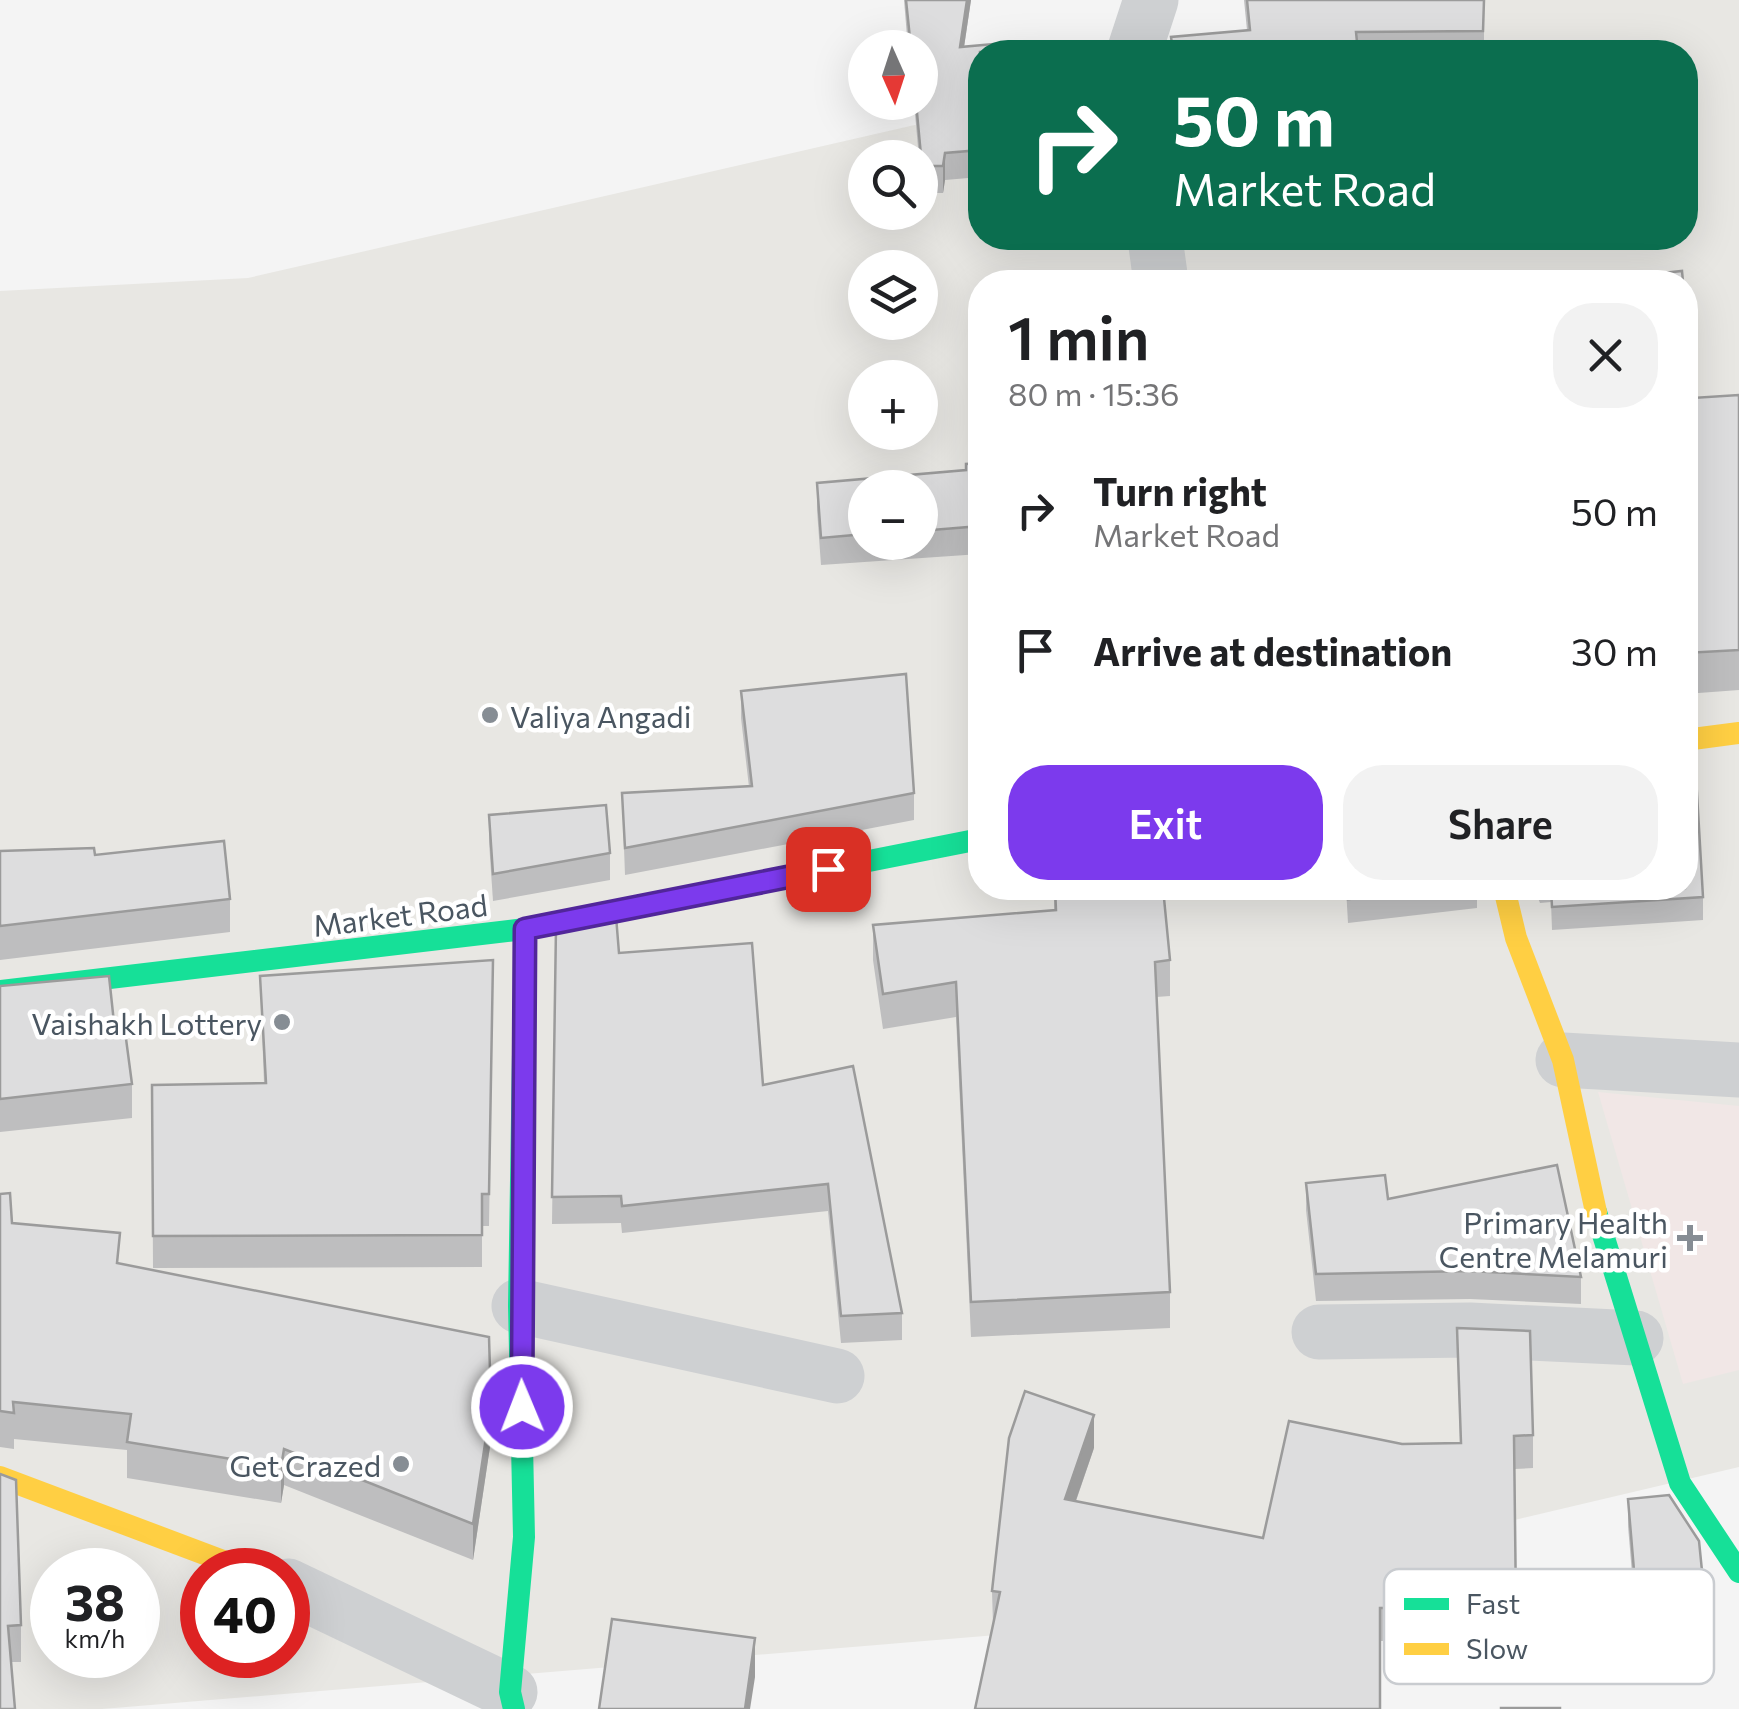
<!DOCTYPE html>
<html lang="en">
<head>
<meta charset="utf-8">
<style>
  body { margin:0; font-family:Commissioner,sans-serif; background:#f2f2f2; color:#202124; height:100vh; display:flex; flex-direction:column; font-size:38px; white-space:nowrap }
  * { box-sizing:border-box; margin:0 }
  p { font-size:32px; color:#757577 }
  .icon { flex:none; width:55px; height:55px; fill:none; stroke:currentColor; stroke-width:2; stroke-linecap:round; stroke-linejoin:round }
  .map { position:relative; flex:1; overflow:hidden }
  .panel { position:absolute; left:968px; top:270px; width:730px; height:630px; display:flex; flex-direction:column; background:#fff; border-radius:40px; box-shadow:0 10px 40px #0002 }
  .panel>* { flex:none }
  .banner { position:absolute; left:968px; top:40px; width:730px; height:210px; border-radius:40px; box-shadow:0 10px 40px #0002; background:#0b6e4f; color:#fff; overflow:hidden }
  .needle { width:65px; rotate:177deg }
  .controls { position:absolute; left:848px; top:30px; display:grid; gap:20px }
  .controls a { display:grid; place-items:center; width:90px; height:90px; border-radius:50%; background:#fff; box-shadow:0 10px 40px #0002; font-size:50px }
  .speed { position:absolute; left:30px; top:1548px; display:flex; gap:20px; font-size:50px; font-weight:700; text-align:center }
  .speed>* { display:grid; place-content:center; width:130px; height:130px; border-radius:50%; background:#fff; box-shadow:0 10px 40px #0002; line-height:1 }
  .speed small { font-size:25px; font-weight:400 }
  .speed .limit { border:15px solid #d22; background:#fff; color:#111 }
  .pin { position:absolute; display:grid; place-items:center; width:85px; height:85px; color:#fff; margin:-42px; border-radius:20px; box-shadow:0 5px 15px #0006 }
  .me { position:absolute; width:110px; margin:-55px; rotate:359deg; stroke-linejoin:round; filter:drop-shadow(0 0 8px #0008) }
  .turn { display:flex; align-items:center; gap:35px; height:210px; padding:0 40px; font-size:45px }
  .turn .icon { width:130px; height:130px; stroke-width:2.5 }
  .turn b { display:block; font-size:70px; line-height:85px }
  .round { display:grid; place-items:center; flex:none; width:105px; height:105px; border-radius:40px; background:#f2f2f2 }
  .head { display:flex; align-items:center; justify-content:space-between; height:170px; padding:0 40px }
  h1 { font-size:60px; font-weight:600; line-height:75px }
  .action { display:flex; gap:20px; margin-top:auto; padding:20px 40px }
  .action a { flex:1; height:115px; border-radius:40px; background:#7c3aed; color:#fff; font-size:40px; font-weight:600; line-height:115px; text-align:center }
  .action a+a { background:#f2f2f2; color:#202124 }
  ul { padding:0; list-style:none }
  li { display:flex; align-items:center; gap:30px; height:140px; padding:0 40px }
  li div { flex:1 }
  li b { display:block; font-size:38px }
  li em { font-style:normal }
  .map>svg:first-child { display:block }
</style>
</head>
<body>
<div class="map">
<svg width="1739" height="1709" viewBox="0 0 1739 1709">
  <rect width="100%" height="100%" fill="#f4f4f4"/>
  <!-- commercial -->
  <path fill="#e8e7e3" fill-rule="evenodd" d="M1458,0H1739V1467L1045,1631L102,1709H0V291L248,278L980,110V238H1685V52H1229ZM865,158H920V212H865ZM865,268H920V322H865ZM980,282H1685V888H980ZM865,378H920V432H865ZM865,488H920V542H865ZM52,1570H138V1655H52ZM202,1570H288V1655H202Z"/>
  <!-- medical -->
  <polygon fill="#f1e7e6" points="1598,1092 1739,1106 1739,1370 1683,1384"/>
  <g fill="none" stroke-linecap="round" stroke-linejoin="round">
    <!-- street -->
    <g stroke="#ced0d2" stroke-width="55">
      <polyline points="1134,52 1151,0"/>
      <polyline points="1155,238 1161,282"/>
      <polyline points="1563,1060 1739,1070"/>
      <polyline points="519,1306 837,1376"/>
      <polyline points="1319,1332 1470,1330 1636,1338"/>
      <polyline points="288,1586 510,1692"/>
    </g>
    <!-- fast -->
    <g stroke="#16e098" stroke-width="22">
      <polyline points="0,991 525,929 980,839"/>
      <polyline points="1596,1212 1680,1483 1739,1572"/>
      <polyline points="514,1709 510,1692 524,1537 519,1306 525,929"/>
    </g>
    <!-- slow -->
    <g stroke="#ffcf43" stroke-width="22">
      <polyline points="1685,740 1739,733"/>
      <polyline points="1504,888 1516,938 1563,1060 1596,1212"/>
      <polyline points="0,1477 247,1570"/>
    </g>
  </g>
  <!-- wall -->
  <g fill="#bebebf" fill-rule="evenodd">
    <polygon points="904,0 971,0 964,47 980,52 980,177 945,180 943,193 922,193 914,102 920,102 920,48 908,48"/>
    <polygon points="1244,0 1484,0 1484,52 1171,52 1171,37 1247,30"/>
    <polygon points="1685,302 1693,398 1739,395 1739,690 1685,694"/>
    <path d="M980,463V554L821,565L817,510V483L966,471ZM865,488H920V542H865Z"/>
    <polygon points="741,691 914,793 914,820 625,875 622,793 749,787 741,718"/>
    <polygon points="489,815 610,853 610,880 493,901 489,842"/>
    <polygon points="0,851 95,855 230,899 230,932 0,960"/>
    <polygon points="1054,888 1170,960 1170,996 1156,997 1170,1292 1170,1328 971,1337 956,1017 883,1029 873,960 873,925 1054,910"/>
    <polygon points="1346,888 1477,888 1477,908 1348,923"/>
    <polygon points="1534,888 1685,888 1703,897 1703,920 1552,930 1551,902 1540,903"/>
    <polygon points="556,927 619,953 763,1085 853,1066 902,1313 902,1340 841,1343 828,1211 622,1233 621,1223 552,1224"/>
    <polygon points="493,960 489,1226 482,1226 482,1267 153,1268 152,1085 264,1083 260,976"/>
    <polygon points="0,986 115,1032 132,1084 132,1118 0,1132"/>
    <polygon points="1306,1183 1581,1277 1581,1304 1470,1299 1316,1301 1306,1210"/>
    <polygon points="0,1194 12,1223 120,1264 491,1440 473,1560 284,1485 281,1503 127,1478 127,1450 14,1439 14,1449 0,1447"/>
    <polygon points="1457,1328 1533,1435 1533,1468 1515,1469 1516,1640 1380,1641 993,1624 992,1591 1094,1448 1076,1501 1263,1538 1402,1444 1460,1443"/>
    <polygon points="0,1474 21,1625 21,1662 11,1662 0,1709"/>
    <polygon points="1628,1499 1706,1611 1706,1638 1638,1645 1628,1526"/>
  </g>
  <!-- shaded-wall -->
  <g fill="#9b9b9b">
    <polygon points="967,0 971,0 960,74 960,47"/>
    <polygon points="945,153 945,180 943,193 943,166"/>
    <polygon points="491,1404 491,1440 473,1560 473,1524"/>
    <polygon points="1094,1415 1094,1448 1065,1532 1065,1499"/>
    <polygon points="284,1449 284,1485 281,1503 281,1467"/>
    <polygon points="755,1638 755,1677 750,1709 745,1709"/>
  </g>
  <!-- building -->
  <g fill="#ddddde" stroke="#9b9b9b" stroke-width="2.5">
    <polygon points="906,0 967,0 960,47 1016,42 1017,52 980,52 980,150 945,153 943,166 922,166 916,102 920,102 920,48 911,48"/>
    <polygon points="1247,0 1484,0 1483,31 1356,32 1358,52 1173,52 1171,37 1250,30"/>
    <polygon points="1682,271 1683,282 1579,282"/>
    <polygon points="1685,302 1693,398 1739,395 1739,650 1685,653"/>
    <polygon points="980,463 980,526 920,531 920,488 865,488 865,534 821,538 817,483 966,470 966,464"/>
    <polygon points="906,674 914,793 625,848 622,793 752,786 741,691"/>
    <polygon points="1696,776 1703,897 1552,907 1551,888 1685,888 1685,777"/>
    <polygon points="606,805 610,853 493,874 489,815"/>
    <polygon points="224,841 230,899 0,926 0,851 94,848 95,855"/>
    <polygon points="1055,888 1163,888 1170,960 1155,962 1170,1292 971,1302 956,982 883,994 873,925 1056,910"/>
    <polygon points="1347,888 1450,888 1348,899"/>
    <polygon points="616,916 619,953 752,943 763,1085 853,1066 902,1313 841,1316 828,1184 622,1206 621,1196 552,1197 556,927"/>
    <polygon points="493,960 489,1194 482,1194 482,1235 153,1236 152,1085 266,1083 260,976"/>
    <polygon points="109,976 115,1032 125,1031 132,1084 0,1099 0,986"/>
    <polygon points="1557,1165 1581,1277 1470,1271 1316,1274 1306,1183 1385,1175 1388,1199"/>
    <polygon points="10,1193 12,1223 120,1233 117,1263 489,1337 491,1404 473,1524 284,1449 281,1467 127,1442 131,1414 13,1402 14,1413 0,1411 0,1194"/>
    <polygon points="1457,1328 1530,1331 1533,1435 1514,1436 1516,1607 1380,1608 1380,1709 975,1709 1000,1592 992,1591 1009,1438 1025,1391 1094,1415 1065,1499 1263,1538 1289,1421 1402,1444 1461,1443"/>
    <polygon points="0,1474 16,1480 21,1625 8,1626 15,1709 0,1709"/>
    <polygon points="1669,1495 1699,1541 1706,1611 1638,1618 1628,1499"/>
    <polygon points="612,1619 755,1638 745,1709 599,1709"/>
    <rect x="1501" y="1708" width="59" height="1"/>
  </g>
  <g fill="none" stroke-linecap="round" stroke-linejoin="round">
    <defs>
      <polyline id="route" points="522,1407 525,929 828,869"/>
    </defs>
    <!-- route casing -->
    <use href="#route" stroke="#51269a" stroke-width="25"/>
    <!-- route -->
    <use href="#route" stroke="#7c3aed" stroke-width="18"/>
  </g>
  <!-- markers -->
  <g fill="#868d94" stroke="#fff" stroke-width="4">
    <circle cx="490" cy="715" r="10"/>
    <circle cx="282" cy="1022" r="10"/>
    <path d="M1685 1223h10v10h10v10h-10v10h-10v-10h-10v-10h10z"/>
    <circle cx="401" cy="1464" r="10"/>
  </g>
  <g text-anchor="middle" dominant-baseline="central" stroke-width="9" stroke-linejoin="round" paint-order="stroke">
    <!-- poi labels -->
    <g font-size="30" fill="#4a5661" stroke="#fff" text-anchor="end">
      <text x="510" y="715" text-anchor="start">Valiya Angadi</text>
      <text x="262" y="1022">Vaishakh Lottery</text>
      <text x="1668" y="1221">Primary Health<tspan x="1668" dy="34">Centre Melamuri</tspan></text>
      <text x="381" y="1464">Get Crazed</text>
    </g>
    <!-- street labels -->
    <g font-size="30" fill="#4a5661" stroke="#fff">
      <text transform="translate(400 914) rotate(-7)">Market Road</text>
    </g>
  </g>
  <!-- legend -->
  <rect x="1384" y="1569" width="330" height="115" rx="15" fill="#fff" stroke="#c9ccd0" stroke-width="2.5"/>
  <rect x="1404" y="1598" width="45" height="12" fill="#16e098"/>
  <rect x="1404" y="1643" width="45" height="12" fill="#ffcf43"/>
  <g font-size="28" fill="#4a5661">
    <text x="1466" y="1614">Fast</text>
    <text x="1466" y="1659">Slow</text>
  </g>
</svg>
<div class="controls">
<a><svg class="needle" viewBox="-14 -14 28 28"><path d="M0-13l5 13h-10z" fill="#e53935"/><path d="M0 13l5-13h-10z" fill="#757577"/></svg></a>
<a><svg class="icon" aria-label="search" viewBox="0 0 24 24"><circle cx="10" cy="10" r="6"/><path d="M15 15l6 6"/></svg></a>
<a><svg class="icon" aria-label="layers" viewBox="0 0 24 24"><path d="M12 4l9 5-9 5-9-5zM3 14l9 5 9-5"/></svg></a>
<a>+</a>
<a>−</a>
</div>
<div class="speed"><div>38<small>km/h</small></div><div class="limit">40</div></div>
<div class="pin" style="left:828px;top:869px;background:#d93025"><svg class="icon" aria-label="arrive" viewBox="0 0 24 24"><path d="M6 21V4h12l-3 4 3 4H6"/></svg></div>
<svg class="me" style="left:522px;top:1407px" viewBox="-20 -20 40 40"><circle r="17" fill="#7c3aed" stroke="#fff" stroke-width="3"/><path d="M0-11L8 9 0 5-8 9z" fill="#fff"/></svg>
<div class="banner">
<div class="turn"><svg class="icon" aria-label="right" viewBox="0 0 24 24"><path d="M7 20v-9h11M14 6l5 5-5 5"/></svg><div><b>50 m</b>Market Road</div></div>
</div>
<section class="panel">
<div class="head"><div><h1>1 min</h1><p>80 m · 15:36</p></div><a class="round"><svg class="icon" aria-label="close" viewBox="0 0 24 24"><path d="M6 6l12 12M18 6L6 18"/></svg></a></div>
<ul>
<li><svg class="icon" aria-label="right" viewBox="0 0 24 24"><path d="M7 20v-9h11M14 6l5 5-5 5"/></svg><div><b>Turn right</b><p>Market Road</p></div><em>50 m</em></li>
<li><svg class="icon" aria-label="arrive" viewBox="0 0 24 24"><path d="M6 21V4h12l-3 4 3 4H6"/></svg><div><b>Arrive at destination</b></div><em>30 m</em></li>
</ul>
<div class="action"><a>Exit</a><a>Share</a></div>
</section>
</div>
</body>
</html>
